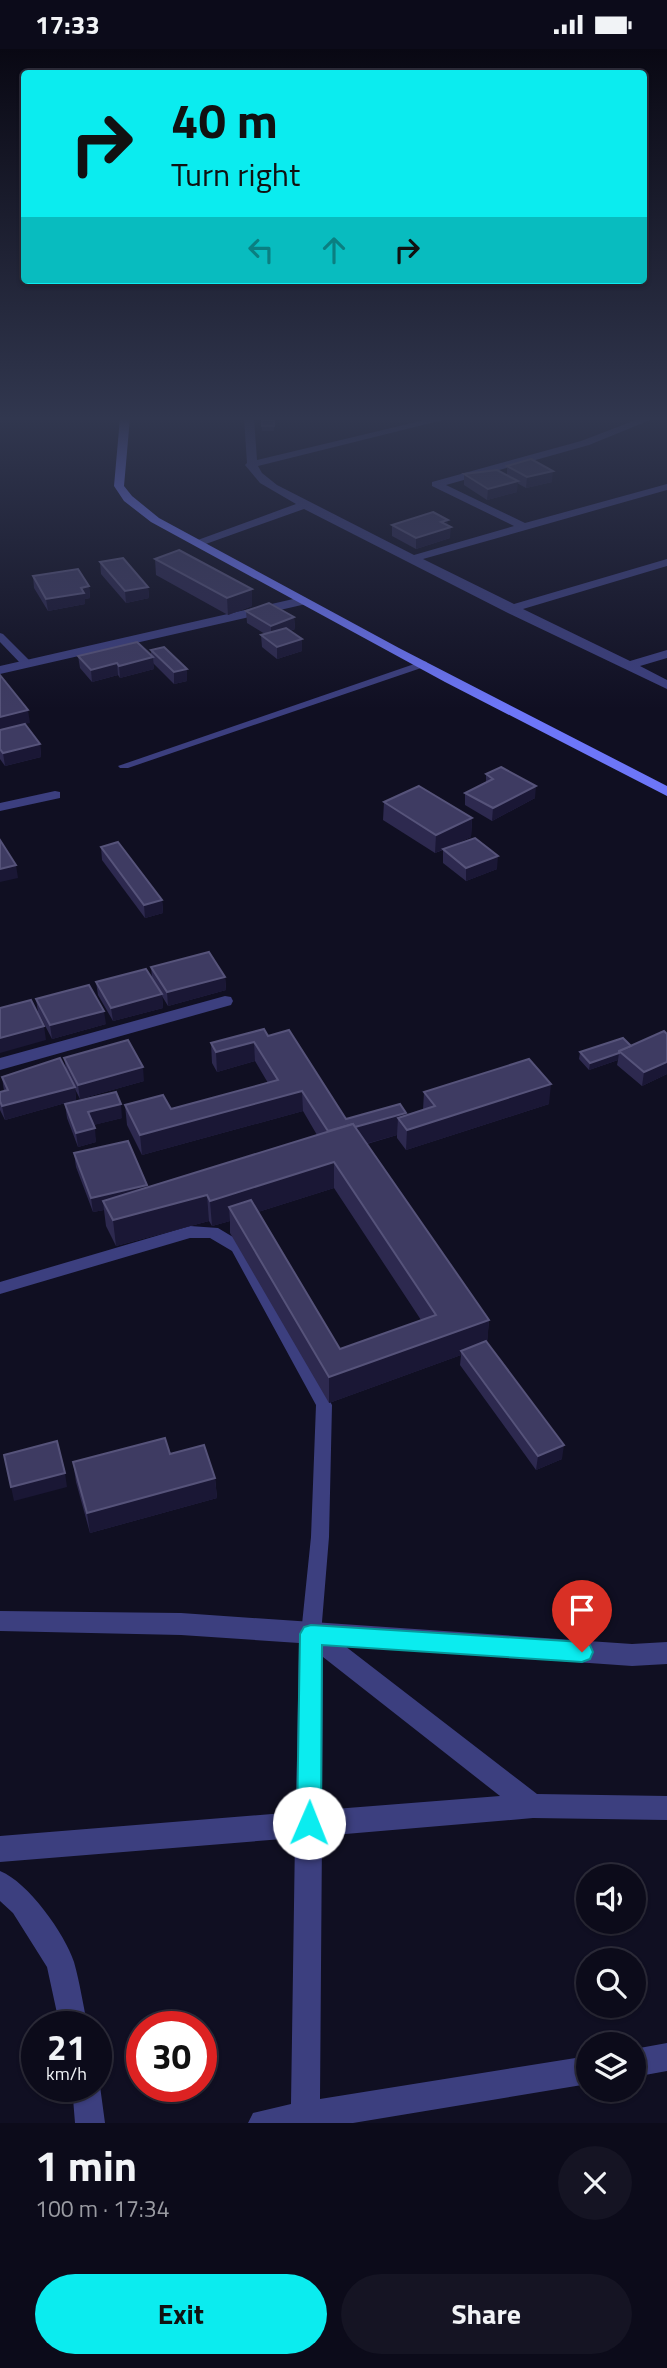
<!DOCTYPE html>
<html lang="en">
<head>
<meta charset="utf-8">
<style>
  body { margin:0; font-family:"Titillium Web",sans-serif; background:#151423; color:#f1f3f6; height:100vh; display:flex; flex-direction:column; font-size:26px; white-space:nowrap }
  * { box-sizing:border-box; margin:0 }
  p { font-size:23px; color:#9a9ba2 }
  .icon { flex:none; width:38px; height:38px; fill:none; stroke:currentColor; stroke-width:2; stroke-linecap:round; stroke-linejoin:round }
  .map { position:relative; height:2074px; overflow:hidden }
  .drawer { display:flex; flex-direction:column; background:#0c0b1a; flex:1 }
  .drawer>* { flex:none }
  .guide { position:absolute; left:21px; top:21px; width:626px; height:214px; border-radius:7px; box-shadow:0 2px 5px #0004,0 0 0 2px #2c2b39; background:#0becef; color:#111; overflow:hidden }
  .tools { position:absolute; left:576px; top:1815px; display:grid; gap:14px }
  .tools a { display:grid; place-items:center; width:70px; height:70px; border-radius:50%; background:#0c0b1a; box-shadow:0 2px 5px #0004,0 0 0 2px #2c2b39; font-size:35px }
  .speed { position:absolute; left:21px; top:1962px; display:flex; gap:14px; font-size:35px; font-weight:700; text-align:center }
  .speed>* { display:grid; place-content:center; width:91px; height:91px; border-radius:50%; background:#0c0b1a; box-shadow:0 2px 5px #0004,0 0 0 2px #2c2b39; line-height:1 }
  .speed small { font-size:18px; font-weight:400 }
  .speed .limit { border:10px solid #d22; background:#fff; color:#111 }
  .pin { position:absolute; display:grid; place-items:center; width:60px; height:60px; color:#fff; margin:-72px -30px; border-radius:50% 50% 50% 0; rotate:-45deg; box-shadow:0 0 7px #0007 }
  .pin .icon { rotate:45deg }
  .me { position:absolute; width:77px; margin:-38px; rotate:1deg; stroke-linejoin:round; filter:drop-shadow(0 0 5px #0008) }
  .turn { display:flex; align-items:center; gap:24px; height:147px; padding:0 35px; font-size:32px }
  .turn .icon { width:91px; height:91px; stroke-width:2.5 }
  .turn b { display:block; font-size:49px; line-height:60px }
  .lanes { display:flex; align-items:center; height:66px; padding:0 35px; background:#0003; justify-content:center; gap:35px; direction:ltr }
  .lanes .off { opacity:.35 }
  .round { display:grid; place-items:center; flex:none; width:74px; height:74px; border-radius:37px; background:#151423 }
  .headline { display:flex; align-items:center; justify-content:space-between; height:119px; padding:0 35px }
  h1 { font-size:42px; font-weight:700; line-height:52px }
  .primary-button { display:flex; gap:14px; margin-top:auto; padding:14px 35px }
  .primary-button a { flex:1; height:80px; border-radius:42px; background:#0becef; color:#111; font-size:28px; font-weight:700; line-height:80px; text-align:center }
  .primary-button a+a { background:#151423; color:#f1f3f6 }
  .status { display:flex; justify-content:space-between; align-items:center; height:49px; padding:0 35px; background:#0c0b1a; direction:ltr }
  .status svg { height:19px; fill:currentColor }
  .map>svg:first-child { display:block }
</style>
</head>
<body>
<div class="status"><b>17:33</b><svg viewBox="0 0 49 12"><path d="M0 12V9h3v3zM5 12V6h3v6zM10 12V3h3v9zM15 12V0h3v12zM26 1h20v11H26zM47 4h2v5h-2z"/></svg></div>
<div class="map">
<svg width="667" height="2074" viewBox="0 0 667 2074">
  <rect width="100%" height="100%" fill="#100f22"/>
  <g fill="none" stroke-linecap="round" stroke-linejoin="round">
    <!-- lane -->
    <g fill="#3c3f7f" fill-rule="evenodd">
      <polygon points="0,584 3,585 31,613 31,617 23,617 0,593"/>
      <polygon points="423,612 427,613 427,617 128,719 120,719 118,717"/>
      <polygon points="190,1177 218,1179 243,1194 332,1356 329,1488 321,1585 318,1591 311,1593 304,1591 301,1585 311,1488 316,1356 232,1202 210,1189 190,1189 0,1245 0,1233"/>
    </g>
    <!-- street -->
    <g fill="#3c3f7f" fill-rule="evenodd">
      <polygon points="244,369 254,369 257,411 433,369 451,369 258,417 262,424 277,436 414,506 514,477 432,437 432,433 581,392 641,369 655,369 589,396 446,436 525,474 667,435 667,441 423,510 514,555 667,510 667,517 523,560 630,612 667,601 667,609 640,617 667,631 667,640 506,563 304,460 203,496 195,496 195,492 296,455 260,434 245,416 247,414"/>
      <polygon points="302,548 306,549 306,555 0,625 0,617"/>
      <polygon points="55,742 60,743 60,749 0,762 0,754"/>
      <polygon points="225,947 231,948 233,952 231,956 0,1021 0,1009"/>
      <path d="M0,1562L181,1564L632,1595L667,1593V1615L632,1617L345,1597L537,1745L667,1747V1771L533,1769L322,1787L320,2050L588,2007V2035L353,2074H248L253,2064L291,2055L295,1789L0,1813V1787L296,1763L299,1594L181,1586L0,1582ZM323,1608L500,1747L322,1761Z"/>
      <path d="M0,1822C28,1833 65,1885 74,1913C80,1934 83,1956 88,1978H60L47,1918L13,1864L0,1852Z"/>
      <polygon points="667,1994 667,2022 634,2028 634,2000"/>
      <polygon points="96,2027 100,2037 105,2074 75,2074 72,2037 96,2037"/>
    </g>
    <!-- secondary -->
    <polygon fill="#6d76f8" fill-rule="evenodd" points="120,369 130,369 124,437 132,447 159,469 399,599 667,737 667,747 445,633 151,473 124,452 114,437"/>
  </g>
  <!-- wall -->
  <g fill="#2d294f" fill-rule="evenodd">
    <rect x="262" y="371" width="12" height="11"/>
    <polygon points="507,417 552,433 526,439 517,434 517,443 487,451 464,436 464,425 507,426"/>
    <polygon points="392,476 447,476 450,489 416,500 392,487"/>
    <polygon points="155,510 252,557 228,566 156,526"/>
    <polygon points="100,513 148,538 149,549 126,554 101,525"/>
    <polygon points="33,527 89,537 90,549 85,550 85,555 48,562 34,539"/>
    <polygon points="246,562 294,568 295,580 290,582 302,590 302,602 277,610 262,598 261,586 265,585 247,574"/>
    <polygon points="151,601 187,620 187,632 174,635 153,614 154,620 120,629 118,626 92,633 80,619 78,607 151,607"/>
    <polygon points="0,681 40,695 41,708 5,717 0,710"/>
    <polygon points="486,725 535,749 492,772 465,756 465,744 486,733"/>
    <polygon points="384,753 472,769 471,788 444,800 497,820 466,832 443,814 443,801 435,804 383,771"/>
    <polygon points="101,798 162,851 163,864 145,869 102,811"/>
    <polygon points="151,918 225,928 226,941 168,957 162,947 163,959 113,972 98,946 96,933 152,929"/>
    <polygon points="36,950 106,975 52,990 38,963"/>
    <polygon points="667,985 667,1025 642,1037 617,1016 618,1011 589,1021 579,1010 580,1003 631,997"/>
    <path d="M268,987L346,1070L406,1064V1067L423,1061L424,1043L549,1055L406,1101L397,1089V1086L367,1095L489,1271L487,1293L562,1410L536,1421L460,1316L461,1306L329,1354L230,1184V1172L212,1177L209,1172L116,1197L106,1177L104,1161L93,1163L76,1118L74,1104L147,1138L317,1086L303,1062L142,1106L127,1076L125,1056L171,1060L268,1034L255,1012L217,1023L212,1014L211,994ZM334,1139L421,1271L340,1300L258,1163Z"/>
    <polygon points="64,1009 144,1032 80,1050 75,1040 76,1051 5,1071 0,1061 0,1043 4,1042 2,1028 66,1020"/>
    <polygon points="65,1055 122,1069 93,1076 96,1093 78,1098 67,1069"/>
    <polygon points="170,1405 215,1429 217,1449 90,1484 76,1433 73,1413"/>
  </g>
  <!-- shaded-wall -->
  <g fill="#1a1735">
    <polygon points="553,422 552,433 526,439 527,428"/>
    <polygon points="518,432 517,443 487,451 488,440"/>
    <polygon points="448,471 447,479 451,478 450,489 416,500 416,489 441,473"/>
    <polygon points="89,537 90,549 85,550 85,555 48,562 46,550 81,539"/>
    <polygon points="148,538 149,549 126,554 125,542"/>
    <polygon points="252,540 252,557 228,566 227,549"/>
    <polygon points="294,568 295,580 271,588 271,577"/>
    <polygon points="302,590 302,602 277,610 277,598"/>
    <polygon points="153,608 154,620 120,629 119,617"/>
    <polygon points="117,614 118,626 92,633 91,621"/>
    <polygon points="187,620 187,632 174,635 174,623"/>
    <polygon points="28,661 30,674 0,681 0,668"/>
    <polygon points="40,695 41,708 5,717 3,704"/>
    <polygon points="536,737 535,749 492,772 493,759"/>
    <polygon points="472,769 471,788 435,804 436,786"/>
    <polygon points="498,807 497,820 466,832 466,819"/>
    <polygon points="16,816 18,829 0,833 0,820"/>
    <polygon points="162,851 163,864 145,869 144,856"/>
    <polygon points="225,928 226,941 168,957 167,943"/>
    <polygon points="162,945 163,959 113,972 111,959"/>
    <polygon points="104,962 106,975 52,990 50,976"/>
    <polygon points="44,977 46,991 0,1004 0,989"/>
    <polygon points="254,993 255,1012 217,1023 216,1003"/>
    <polygon points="619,1004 618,1011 589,1021 590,1014"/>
    <polygon points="667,1013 667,1025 642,1037 644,1023"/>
    <polygon points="143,1018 144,1032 80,1050 78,1036"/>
    <polygon points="551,1035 549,1055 406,1101 407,1081"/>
    <polygon points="75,1038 76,1051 5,1071 2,1057"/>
    <polygon points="302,1042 303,1062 142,1106 140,1086"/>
    <polygon points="121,1055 122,1069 90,1077 88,1063"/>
    <polygon points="406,1064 405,1079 398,1069 397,1086 330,1105 329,1085"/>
    <polygon points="95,1079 96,1093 78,1098 76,1084"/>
    <polygon points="334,1113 334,1139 236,1170 229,1158 230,1172 212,1177 210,1152"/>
    <polygon points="147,1136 148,1150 103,1152 104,1161 93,1163 91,1149"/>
    <polygon points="207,1146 209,1172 116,1197 113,1171"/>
    <polygon points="489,1271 487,1297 461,1302 461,1306 329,1354 329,1328"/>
    <polygon points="564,1396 562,1410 536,1421 538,1407"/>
    <polygon points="65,1424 67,1438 14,1452 11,1438"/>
    <polygon points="215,1429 217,1449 90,1484 87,1464"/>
  </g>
  <!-- building -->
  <g fill="#3e3b62" stroke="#56537a" stroke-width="2">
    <rect x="262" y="371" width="12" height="6"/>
    <polygon points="531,410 553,422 527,428 507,417"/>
    <polygon points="497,421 518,432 488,440 464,425"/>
    <polygon points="433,463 448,471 441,473 451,478 416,489 392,476"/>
    <polygon points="179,501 252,540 227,549 155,510"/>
    <polygon points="123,509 148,538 125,542 100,513"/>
    <polygon points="78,520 89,537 81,539 84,544 46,550 33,527"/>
    <polygon points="269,554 294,568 271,577 246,562"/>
    <polygon points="286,579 302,590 277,598 261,586"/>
    <polygon points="137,593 153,608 119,617 117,614 91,621 78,607"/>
    <polygon points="164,598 187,620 174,623 151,601"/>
    <polygon points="0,626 28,661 0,668"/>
    <polygon points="25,675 40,695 3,704 0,700 0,681"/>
    <polygon points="501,718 536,737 493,759 465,744 493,730 486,725"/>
    <polygon points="419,737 472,769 436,786 384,753"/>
    <polygon points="475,789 498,807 466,819 443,800"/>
    <polygon points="0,791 16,816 0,820"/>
    <polygon points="118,793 162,851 144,856 101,798"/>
    <polygon points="209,903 225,928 167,943 151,918"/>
    <polygon points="146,920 162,945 111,959 96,933"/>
    <polygon points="89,936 104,962 50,976 36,950"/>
    <polygon points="31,951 44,977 0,989 0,959"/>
    <polygon points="264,980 268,987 289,981 346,1070 400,1055 406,1064 355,1078 353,1075 328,1082 302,1042 140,1086 125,1056 163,1046 171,1060 278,1031 254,993 216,1003 211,994"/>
    <polygon points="664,982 667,985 667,1013 644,1023 619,1002"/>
    <polygon points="623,989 631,997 619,1002 619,1004 590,1014 580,1003"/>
    <polygon points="128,991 143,1018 78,1036 64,1009"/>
    <polygon points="60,1009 75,1038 2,1057 0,1052 0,1043 8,1041 2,1028"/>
    <polygon points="529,1010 551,1035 407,1081 398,1069 435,1057 424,1043"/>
    <polygon points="116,1043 121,1055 88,1063 95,1079 76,1084 65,1055"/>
    <polygon points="353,1075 489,1271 329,1328 229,1158 251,1151 340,1300 436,1266 334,1113 210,1152 207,1146 113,1171 103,1152"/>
    <polygon points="128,1092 147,1136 91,1149 74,1104"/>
    <polygon points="486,1292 564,1396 538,1407 461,1302"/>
    <polygon points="165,1389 170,1405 204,1396 215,1429 87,1464 73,1413"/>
    <polygon points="57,1392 65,1424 11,1438 4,1406"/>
  </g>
  <!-- sky -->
  <linearGradient id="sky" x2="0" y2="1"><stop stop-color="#090813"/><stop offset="0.56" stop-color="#31374f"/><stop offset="1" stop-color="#31374f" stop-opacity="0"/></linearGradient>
  <rect width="667" height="660" fill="url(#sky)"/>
  <!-- route -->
  <polygon fill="#0becef" stroke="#07999b" stroke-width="2" points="311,1576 582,1593 590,1596 593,1603 590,1610 582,1613 322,1596 321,1774 317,1783 309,1786 301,1783 297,1774 300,1585 304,1578"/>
</svg>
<div class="tools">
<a><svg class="icon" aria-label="sound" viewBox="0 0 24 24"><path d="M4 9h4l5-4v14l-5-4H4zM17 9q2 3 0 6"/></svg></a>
<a><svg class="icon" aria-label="search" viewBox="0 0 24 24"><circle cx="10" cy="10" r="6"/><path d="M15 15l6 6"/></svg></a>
<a><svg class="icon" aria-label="layers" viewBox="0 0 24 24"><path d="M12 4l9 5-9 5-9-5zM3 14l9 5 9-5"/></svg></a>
</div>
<div class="speed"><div>21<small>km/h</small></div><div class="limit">30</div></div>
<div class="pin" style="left:582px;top:1603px;background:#d93025"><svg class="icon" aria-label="arrive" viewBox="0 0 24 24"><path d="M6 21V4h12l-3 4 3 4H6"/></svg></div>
<svg class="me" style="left:309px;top:1774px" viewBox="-20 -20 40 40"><circle r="19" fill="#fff"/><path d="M0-13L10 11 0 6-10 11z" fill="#0becef"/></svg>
<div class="guide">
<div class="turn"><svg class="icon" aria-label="right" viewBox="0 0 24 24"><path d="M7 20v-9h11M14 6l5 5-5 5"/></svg><div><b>40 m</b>Turn right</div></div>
<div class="lanes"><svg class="icon off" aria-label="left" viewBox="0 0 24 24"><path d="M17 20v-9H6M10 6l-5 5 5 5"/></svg><svg class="icon off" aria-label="ahead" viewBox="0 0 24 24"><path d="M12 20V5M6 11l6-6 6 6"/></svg><svg class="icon" aria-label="right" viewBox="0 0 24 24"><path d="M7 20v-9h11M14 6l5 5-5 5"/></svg></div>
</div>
</div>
<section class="drawer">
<div class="headline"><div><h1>1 min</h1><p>100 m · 17:34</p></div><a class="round"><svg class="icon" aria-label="close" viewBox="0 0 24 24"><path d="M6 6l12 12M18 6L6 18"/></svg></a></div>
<div class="primary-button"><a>Exit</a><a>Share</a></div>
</section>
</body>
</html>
